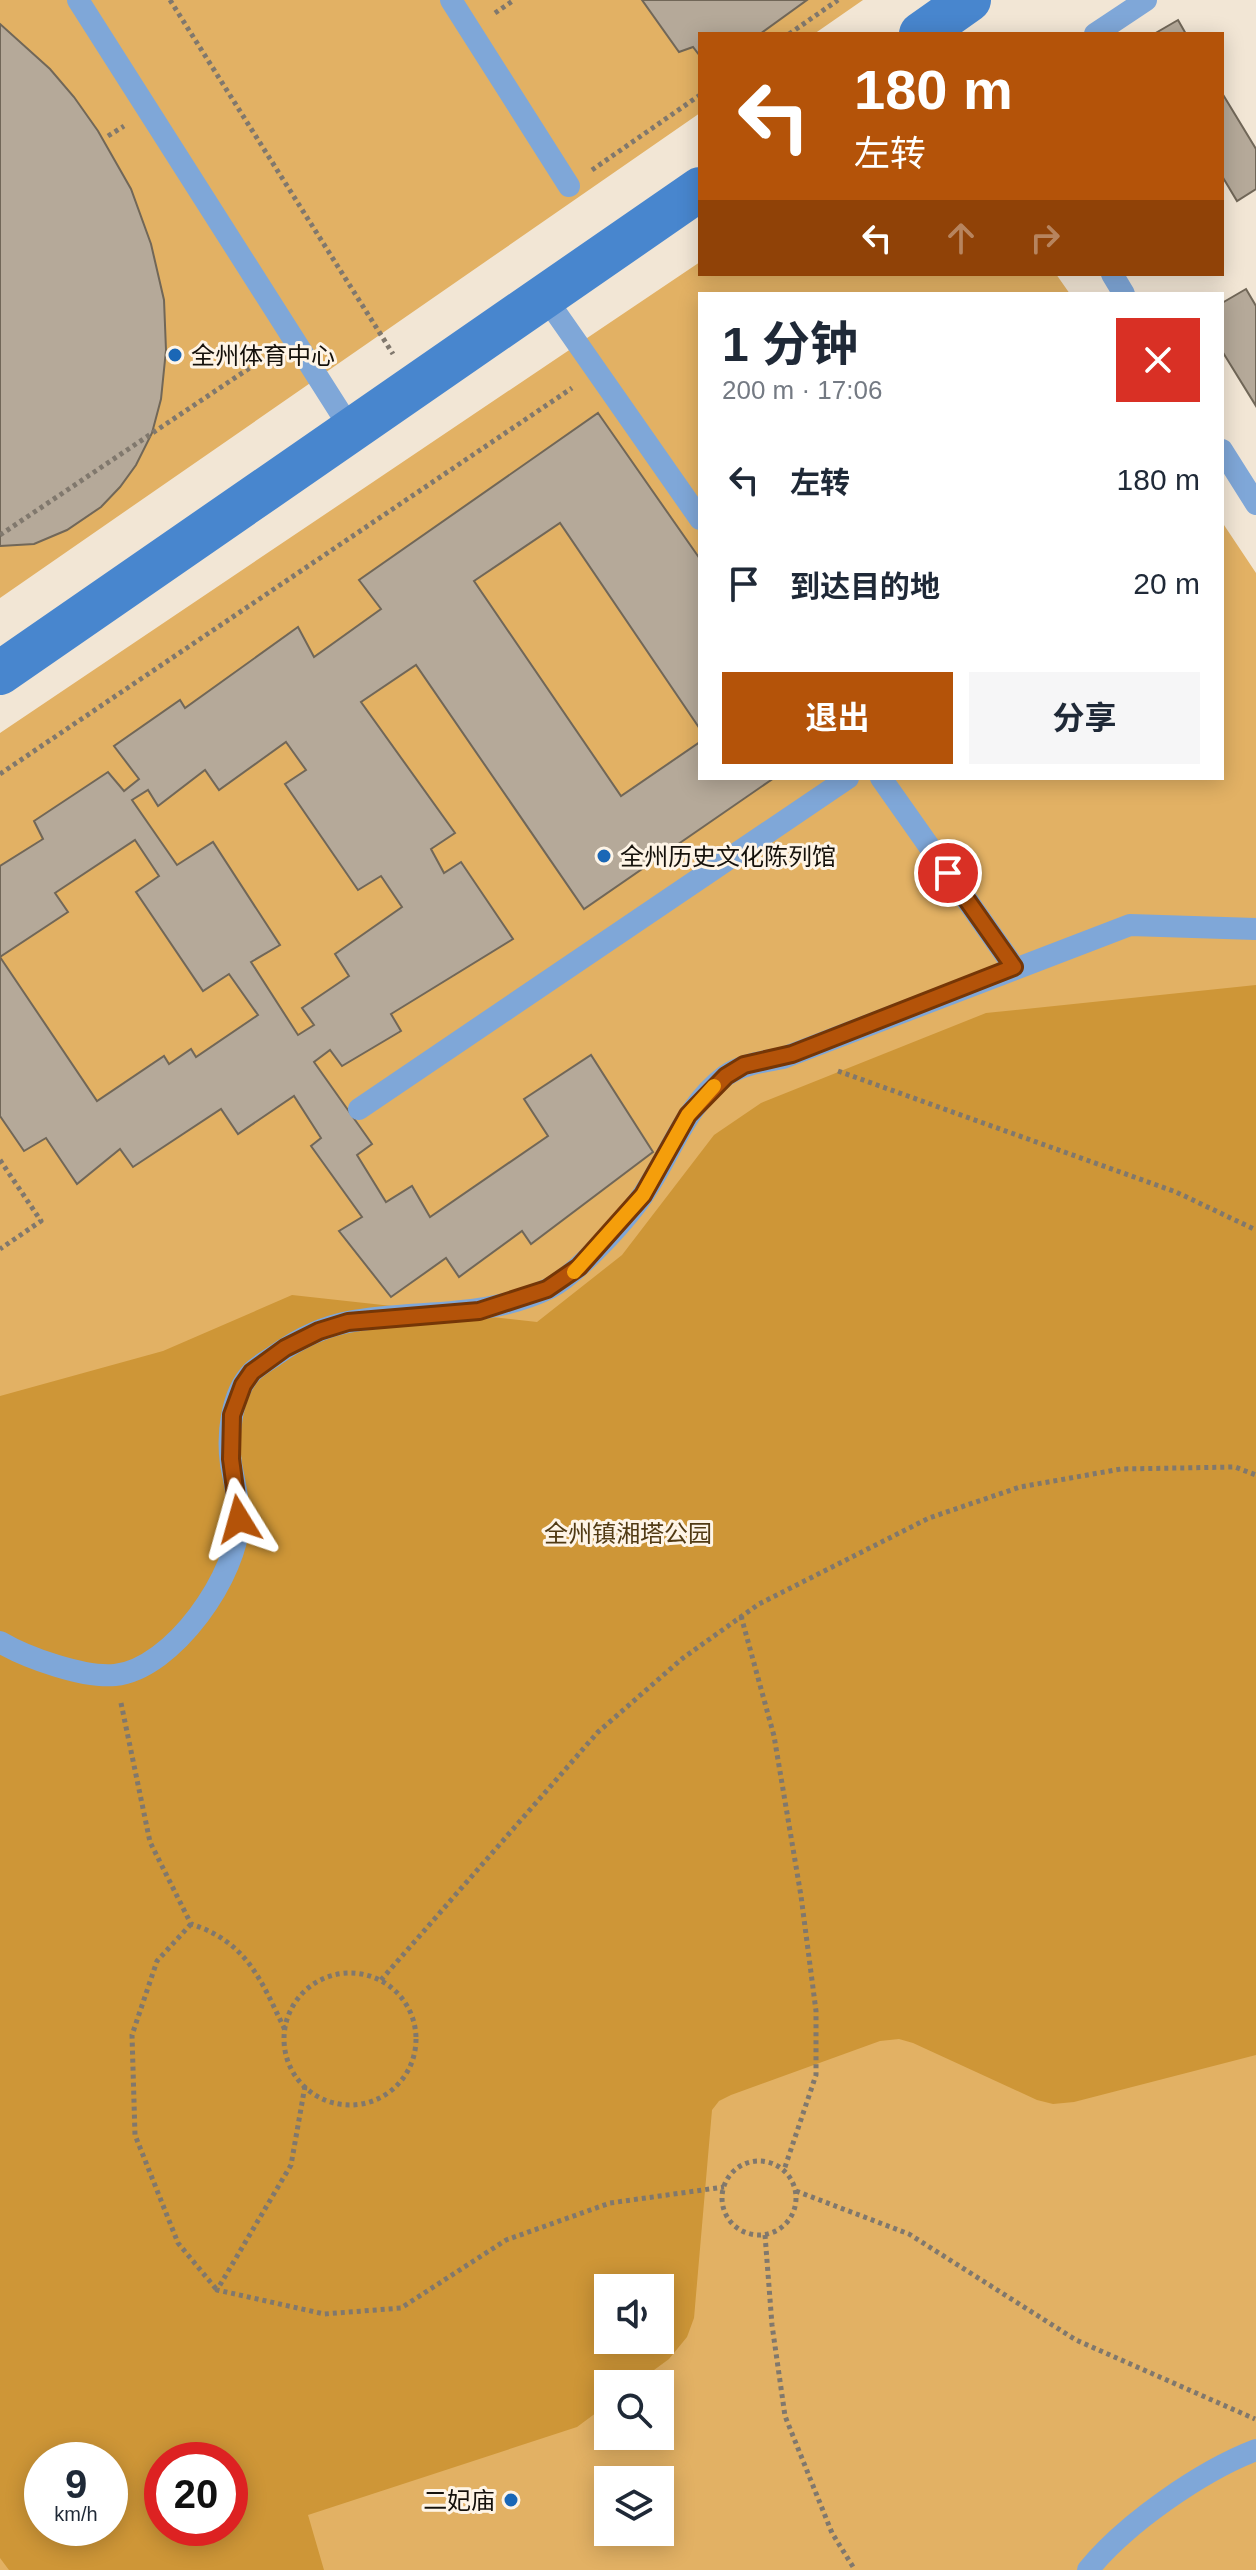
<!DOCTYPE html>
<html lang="zh">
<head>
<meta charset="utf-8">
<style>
  body { margin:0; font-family:Helvetica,"Noto Sans SC",sans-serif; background:#f6f6f7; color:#1f2937; height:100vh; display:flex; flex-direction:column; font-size:30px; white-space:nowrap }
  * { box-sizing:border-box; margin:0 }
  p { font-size:26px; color:#747a83 }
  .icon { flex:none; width:44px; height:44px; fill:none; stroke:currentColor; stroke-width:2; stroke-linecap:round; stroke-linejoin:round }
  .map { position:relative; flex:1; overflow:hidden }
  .details { position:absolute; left:698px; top:292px; width:526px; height:488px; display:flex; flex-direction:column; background:#fff; border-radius:0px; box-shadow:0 4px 20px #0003 }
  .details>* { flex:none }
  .banner { position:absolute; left:698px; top:32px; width:526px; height:244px; border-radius:0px; box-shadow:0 4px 20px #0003; background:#b45309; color:#fff; overflow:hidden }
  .fabs { position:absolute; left:594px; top:2274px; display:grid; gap:16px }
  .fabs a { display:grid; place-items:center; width:80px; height:80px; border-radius:0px; background:#fff; box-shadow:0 4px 20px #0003; font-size:40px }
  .speed { position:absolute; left:24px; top:2442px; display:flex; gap:16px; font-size:40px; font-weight:700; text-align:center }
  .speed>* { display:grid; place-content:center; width:104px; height:104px; border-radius:50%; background:#fff; box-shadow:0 4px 20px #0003; line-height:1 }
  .speed small { font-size:20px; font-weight:400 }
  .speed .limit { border:12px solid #d22; background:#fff; color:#111 }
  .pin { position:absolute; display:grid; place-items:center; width:68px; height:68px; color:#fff; margin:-34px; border:4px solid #fff; border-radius:50%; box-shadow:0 2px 8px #0007 }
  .me { position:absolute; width:88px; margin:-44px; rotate:352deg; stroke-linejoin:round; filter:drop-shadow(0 0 6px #0008) }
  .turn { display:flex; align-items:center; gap:28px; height:168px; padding:0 24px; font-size:36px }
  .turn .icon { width:104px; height:104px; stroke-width:2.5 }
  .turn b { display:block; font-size:56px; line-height:68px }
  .lanes { display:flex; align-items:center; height:76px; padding:0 24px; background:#0003; justify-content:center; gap:40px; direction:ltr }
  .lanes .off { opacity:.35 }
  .round { display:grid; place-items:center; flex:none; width:84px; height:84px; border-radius:0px; background:#f6f6f7 }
  .headline { display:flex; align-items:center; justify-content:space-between; height:136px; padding:0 24px }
  h1 { font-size:48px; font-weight:700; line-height:60px }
  .button { display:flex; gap:16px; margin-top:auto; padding:16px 24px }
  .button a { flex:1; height:92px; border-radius:0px; background:#b45309; color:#fff; font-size:32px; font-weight:700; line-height:92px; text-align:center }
  .button a+a { background:#f6f6f7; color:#1f2937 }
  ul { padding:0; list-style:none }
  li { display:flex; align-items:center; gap:24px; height:104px; padding:0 24px }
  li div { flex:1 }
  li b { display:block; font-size:30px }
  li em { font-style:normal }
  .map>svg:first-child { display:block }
</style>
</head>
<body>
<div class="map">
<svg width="1256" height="2570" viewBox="0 0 1256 2570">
  <rect width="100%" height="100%" fill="#f2e6d5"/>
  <!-- green -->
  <g fill="#e2b164" fill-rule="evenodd">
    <polygon points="0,0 863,0 814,34 700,34 700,113 0,598"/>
    <path d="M700,262V274H1056L1070,294H700V778H1222V522L1256,573V2570H0V733ZM608,2288H660V2340H608ZM608,2384H660V2436H608ZM42,2460H110V2528H42ZM162,2460H230V2528H162ZM608,2480H660V2532H608Z"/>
  </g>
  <!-- forest -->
  <path fill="#ce9637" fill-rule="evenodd" d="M1256,985V2055L1074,2102L1053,2104L1037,2100L913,2043L899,2039L880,2041L731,2095L719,2101L712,2110L694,2318L687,2337L669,2359L635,2384H608V2404L577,2427L308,2515L324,2570H9L0,2558V1396L163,1351L292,1295L537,1322L622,1255L714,1135L761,1103L986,1013ZM608,2288H660V2340H608ZM42,2460H110V2528H42ZM162,2460H230V2528H162Z"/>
  <!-- building -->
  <g fill="#b5a999" stroke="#716758" stroke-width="2" fill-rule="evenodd">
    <polygon points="642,0 807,0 760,34 700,34 700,56 693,47 679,52"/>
    <polygon points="1178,20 1186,34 1154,34"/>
    <polygon points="0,24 50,69 74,97 98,131 131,189 151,244 164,300 166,350 161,399 152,433 136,465 120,487 101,507 67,530 34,544 0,546"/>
    <polygon points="1222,93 1256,149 1256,189 1237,201 1222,176"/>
    <polygon points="1246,289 1256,306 1256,406 1222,351 1222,303"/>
    <path d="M598,413L700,559V729L560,523L474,581L621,796L700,742V778H774L584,909L416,665L361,702L455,833L431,849L444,873L461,862L513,939L391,1014L401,1031L342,1066L330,1050L314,1062L372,1144L357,1155L386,1202L412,1186L430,1217L548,1136L524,1099L591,1055L653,1152L531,1244L522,1231L459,1277L446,1258L391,1297L339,1231L362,1217L311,1146L321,1138L294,1096L238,1134L221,1109L133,1167L120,1149L77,1184L46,1138L24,1151L0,1116V866L43,839L34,821L108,772L124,791L139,779L114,746L180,700L185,708L298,627L314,657L381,609L359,580ZM286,742L306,770L285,784L358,890L381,876L402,907L335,954L349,976L302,1008L314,1025L298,1035L251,962L280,945L213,842L177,865L132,800L148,790L158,806L205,770L219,790ZM135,840L159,876L136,892L203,991L229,974L258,1015L196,1057L191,1049L169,1064L164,1056L97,1101L0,957L68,912L55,893Z"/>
  </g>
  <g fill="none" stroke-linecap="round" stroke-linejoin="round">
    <!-- path -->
    <g stroke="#80786d" stroke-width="5" stroke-dasharray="4 4" stroke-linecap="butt">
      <polyline points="170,0 393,354"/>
      <polyline points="495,13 514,0"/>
      <polyline points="789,34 838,0"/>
      <polyline points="108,136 124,126"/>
      <polyline points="592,170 700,95"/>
      <polyline points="0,535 269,355"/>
      <polyline points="0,774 572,388"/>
      <polyline points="838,1071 1176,1192 1256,1230"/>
      <polyline points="0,1160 41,1221 0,1249"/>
      <polyline points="741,1616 774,1736 801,1896 816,2011 816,2075 784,2170"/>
      <path d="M121,1703L150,1842L191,1924C247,1942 261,1980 285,2030"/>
      <polyline points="191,1924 157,1961 132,2035 135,2135 178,2243 217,2290"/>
      <circle cx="350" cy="2039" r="66"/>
      <polyline points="381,1980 598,1732 683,1658 759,1604 929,1518 1020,1487 1121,1469 1235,1467 1256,1475"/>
      <polyline points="305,2086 291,2165 217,2290 324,2314 401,2308 506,2240 610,2203 724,2187"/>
      <circle cx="759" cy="2198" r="37"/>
      <polyline points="796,2191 909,2234 1076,2340 1255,2419"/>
      <polyline points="765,2235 772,2325 785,2416 832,2533 855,2570"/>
    </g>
    <!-- lane -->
    <g stroke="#7fa7d8" stroke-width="22">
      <polyline points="78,0 352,431"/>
      <polyline points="451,0 569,186"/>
      <polyline points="1095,34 1146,0"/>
      <polyline points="1112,274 1124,294"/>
      <polyline points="545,297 700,519"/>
      <polyline points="1222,450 1256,504"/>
      <polyline points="881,778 1014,967"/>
      <polyline points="359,1109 848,778"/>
      <path d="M0,1642C27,1658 84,1678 115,1675C173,1669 239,1574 239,1518C239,1500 234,1481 231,1464C227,1435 231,1394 252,1372C259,1365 269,1360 277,1354C297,1340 323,1327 348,1322C416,1309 485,1320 550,1288C577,1274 626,1220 643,1195C671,1154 685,1106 725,1076C742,1064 763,1062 783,1058L1130,925L1256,929"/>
      <path d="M1088,2570C1125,2524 1201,2471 1256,2450"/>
    </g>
    <!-- secondary -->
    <g stroke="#4886ce" stroke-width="44">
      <polyline points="921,34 969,0"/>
      <polyline points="0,673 700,189"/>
    </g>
  </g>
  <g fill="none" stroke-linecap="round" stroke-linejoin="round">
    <defs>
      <polyline id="route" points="239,1519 231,1459 232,1415 243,1385 252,1372 285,1348 319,1331 348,1322 479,1311 547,1289 579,1267 643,1195 688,1115 726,1076 744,1065 792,1054 1014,967 948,873"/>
    </defs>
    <!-- route casing -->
    <use href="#route" stroke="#753606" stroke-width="20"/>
    <!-- route -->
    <use href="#route" stroke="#b45309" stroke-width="14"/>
    <!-- slow -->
    <polyline stroke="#f59e0b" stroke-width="14" points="574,1272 643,1195 688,1115 714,1086"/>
  </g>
  <!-- markers -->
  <g fill="#1a67b6" stroke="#fef4e6" stroke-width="3">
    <circle cx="175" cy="355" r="8"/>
    <circle cx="604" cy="856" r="8"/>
    <circle cx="511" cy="2500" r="8"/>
  </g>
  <g text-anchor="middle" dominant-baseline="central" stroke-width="6" stroke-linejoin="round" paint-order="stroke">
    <!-- poi labels -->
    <g font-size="24" fill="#15110b" stroke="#fef4e6" text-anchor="start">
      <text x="191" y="355">全州体育中心</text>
      <text x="620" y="856">全州历史文化陈列馆</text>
      <text x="495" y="2500" text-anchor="end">二妃庙</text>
    </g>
    <!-- park labels -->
    <g font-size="24" fill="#513a13" stroke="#fef4e6">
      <text x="628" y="1533">全州镇湘塔公园</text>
    </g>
  </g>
</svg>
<div class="fabs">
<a><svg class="icon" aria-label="sound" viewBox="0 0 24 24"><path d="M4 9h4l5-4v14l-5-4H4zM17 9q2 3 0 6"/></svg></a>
<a><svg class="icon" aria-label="search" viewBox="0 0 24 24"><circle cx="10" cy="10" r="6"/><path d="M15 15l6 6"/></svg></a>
<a><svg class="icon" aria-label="layers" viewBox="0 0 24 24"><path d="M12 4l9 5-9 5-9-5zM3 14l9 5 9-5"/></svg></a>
</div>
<div class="speed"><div>9<small>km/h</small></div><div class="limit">20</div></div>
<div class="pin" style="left:948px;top:873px;background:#d93025"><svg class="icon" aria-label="arrive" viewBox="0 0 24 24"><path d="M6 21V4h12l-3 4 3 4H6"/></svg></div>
<svg class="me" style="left:239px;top:1519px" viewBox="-20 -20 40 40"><path d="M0-17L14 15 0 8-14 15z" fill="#b45309" stroke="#fff" stroke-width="4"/></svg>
<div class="banner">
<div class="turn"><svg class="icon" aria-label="left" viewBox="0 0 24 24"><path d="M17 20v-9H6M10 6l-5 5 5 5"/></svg><div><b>180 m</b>左转</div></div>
<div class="lanes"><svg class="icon" aria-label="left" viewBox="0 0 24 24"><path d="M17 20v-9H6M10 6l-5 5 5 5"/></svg><svg class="icon off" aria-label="ahead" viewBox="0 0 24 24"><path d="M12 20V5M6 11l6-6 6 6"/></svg><svg class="icon off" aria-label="right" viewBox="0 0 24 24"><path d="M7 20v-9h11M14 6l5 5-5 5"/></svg></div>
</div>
<section class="details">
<div class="headline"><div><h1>1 分钟</h1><p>200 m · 17:06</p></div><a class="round" style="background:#d93025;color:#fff"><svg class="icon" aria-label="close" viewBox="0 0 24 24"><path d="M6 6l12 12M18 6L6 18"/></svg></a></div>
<ul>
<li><svg class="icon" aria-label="left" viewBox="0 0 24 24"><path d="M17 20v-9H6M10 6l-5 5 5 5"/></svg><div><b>左转</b></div><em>180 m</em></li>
<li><svg class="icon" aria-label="arrive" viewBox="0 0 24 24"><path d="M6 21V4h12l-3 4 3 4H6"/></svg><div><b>到达目的地</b></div><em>20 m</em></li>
</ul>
<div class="button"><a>退出</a><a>分享</a></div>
</section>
</div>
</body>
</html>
